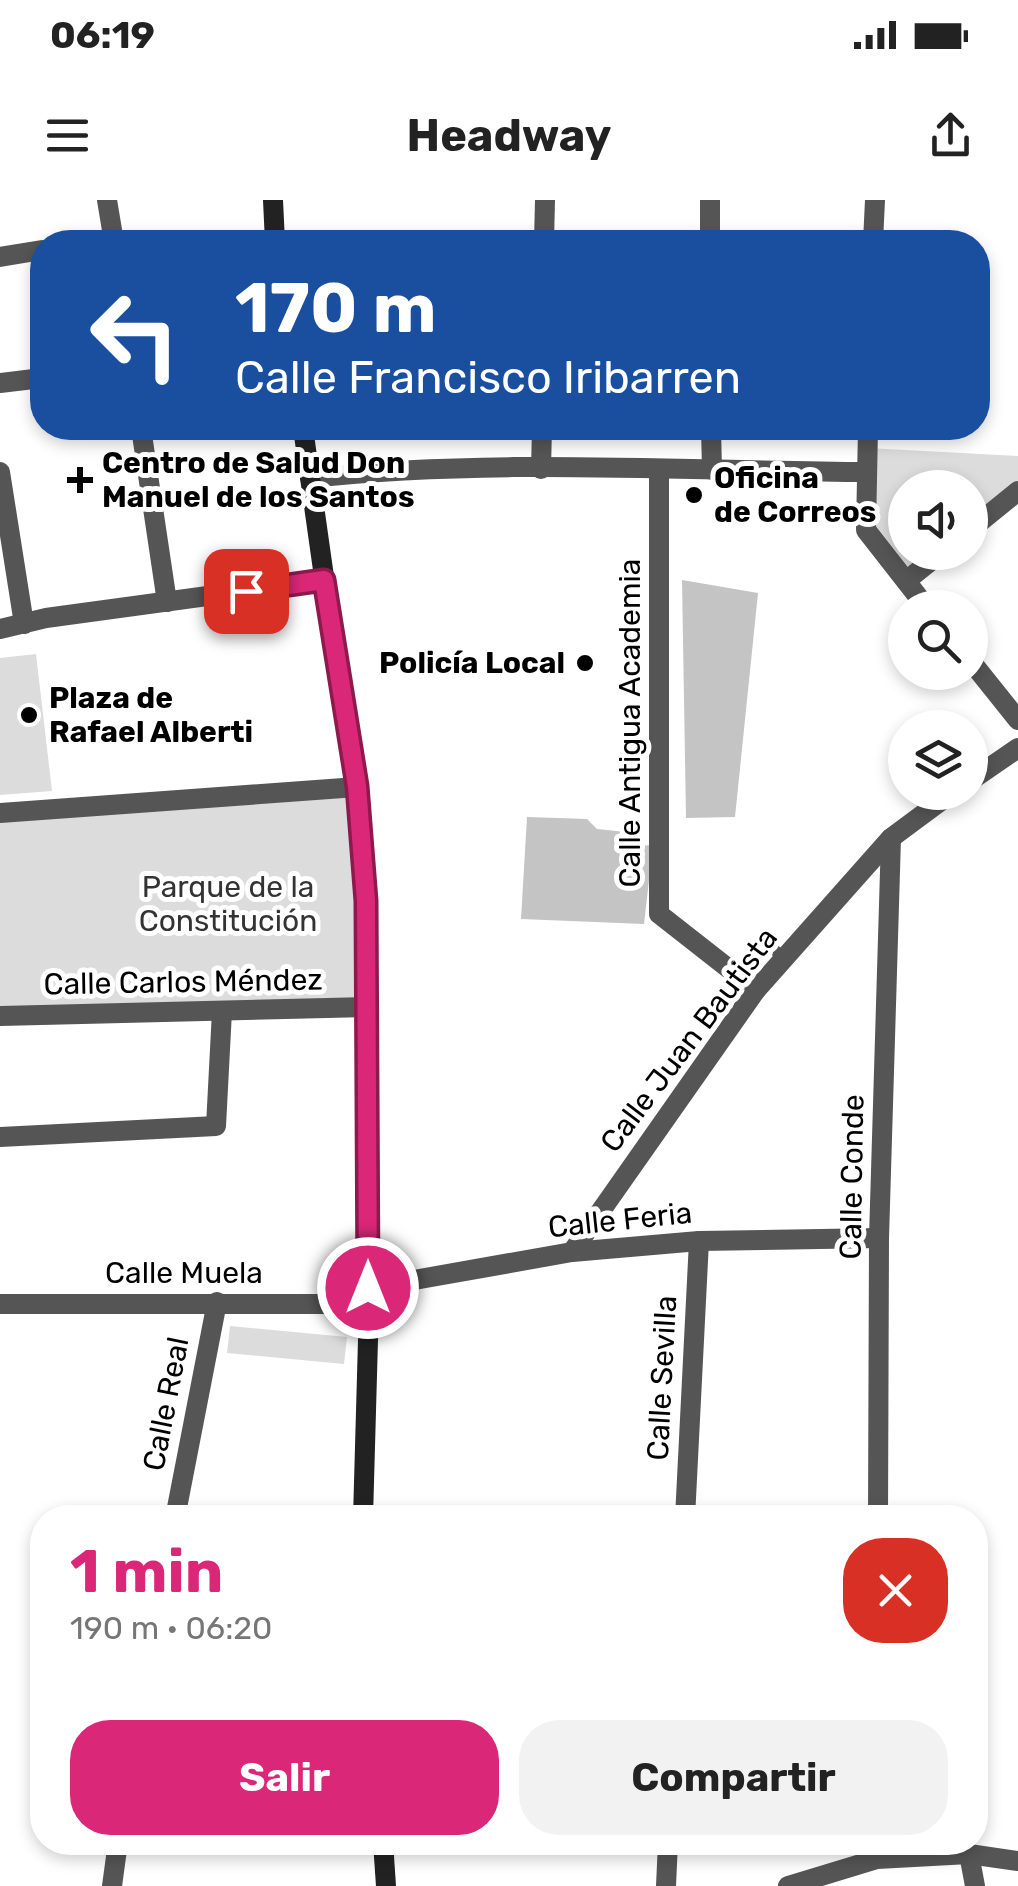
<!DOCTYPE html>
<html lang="es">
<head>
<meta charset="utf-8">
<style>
  body { margin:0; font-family:Rubik,sans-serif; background:#f2f2f2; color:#222; height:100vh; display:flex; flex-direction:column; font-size:38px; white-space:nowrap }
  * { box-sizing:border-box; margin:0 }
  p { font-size:32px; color:#767676 }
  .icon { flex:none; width:55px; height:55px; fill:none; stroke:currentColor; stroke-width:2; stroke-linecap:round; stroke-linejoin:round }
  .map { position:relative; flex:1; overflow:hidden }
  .drawer { position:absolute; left:30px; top:1305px; width:958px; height:350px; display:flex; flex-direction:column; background:#fff; border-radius:40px; box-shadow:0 5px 15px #0003 }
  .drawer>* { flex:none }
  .hud { position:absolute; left:30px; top:30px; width:960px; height:210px; border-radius:40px; box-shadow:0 5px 15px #0003; background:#1a4fa0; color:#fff; overflow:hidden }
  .controls { position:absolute; left:888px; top:270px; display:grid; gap:20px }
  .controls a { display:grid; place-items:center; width:100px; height:100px; border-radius:50%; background:#fff; box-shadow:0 5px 15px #0003; font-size:50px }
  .pin { position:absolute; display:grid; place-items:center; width:85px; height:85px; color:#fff; margin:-42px; border-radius:20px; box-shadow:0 5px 15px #0006 }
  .me { position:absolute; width:110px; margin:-55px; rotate:0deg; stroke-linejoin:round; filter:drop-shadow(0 0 8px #0008) }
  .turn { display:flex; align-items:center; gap:35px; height:210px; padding:0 40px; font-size:45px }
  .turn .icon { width:130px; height:130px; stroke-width:2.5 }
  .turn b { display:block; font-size:70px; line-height:85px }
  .round { display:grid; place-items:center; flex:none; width:105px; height:105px; border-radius:40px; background:#f2f2f2 }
  .summary { display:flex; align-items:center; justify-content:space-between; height:170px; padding:0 40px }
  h1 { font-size:60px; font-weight:700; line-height:75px; color:#db2777 }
  .cta { display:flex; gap:20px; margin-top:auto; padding:20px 40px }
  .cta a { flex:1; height:115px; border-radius:40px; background:#db2777; color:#fff; font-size:40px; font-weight:700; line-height:115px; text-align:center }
  .cta a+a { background:#f2f2f2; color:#222 }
  .status { display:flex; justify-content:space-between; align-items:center; height:70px; padding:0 50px; background:#fff; direction:ltr }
  .status svg { height:28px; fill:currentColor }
  header { display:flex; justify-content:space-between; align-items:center; height:130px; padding:0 40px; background:#fff; font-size:45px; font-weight:700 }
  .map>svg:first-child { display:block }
</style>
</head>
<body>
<div class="status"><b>06:19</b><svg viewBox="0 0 49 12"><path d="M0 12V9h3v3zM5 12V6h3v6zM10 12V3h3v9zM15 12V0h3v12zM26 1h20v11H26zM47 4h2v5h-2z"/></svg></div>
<header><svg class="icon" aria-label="menu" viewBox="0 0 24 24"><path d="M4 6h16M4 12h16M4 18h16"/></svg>Headway<svg class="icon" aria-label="share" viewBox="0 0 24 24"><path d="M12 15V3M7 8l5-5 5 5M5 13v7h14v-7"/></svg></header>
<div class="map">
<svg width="1018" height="1686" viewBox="0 0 1018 1686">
  <rect width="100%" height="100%" fill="#fff"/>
  <!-- green -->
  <g fill="#dcdcdc">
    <polygon points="868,248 1018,256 1018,291 970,330 970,288 905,288 905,352 942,353 906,381 866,330"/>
    <polygon points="36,454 52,591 0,595 0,458"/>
    <polygon points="354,590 368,807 0,816 0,613"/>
    <polygon points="230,1126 347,1137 344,1164 227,1153"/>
  </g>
  <!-- building -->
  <g fill="#c4c4c4">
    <polygon points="682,380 758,393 735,617 686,618"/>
    <polygon points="527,617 587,619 597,629 636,633 638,646 653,645 644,724 521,719"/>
  </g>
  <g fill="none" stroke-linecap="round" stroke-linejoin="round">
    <!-- lane -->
    <g stroke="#555" stroke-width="11">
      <polyline points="287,42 346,38 347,42"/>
      <polyline points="771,748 785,757"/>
    </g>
    <!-- street -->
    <g stroke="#555" stroke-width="20">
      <polyline points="107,0 114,42"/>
      <polyline points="89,42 113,39"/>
      <polyline points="544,42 545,0"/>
      <polyline points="710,42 710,0"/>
      <polyline points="873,42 875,0"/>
      <polyline points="0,57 42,50"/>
      <polyline points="0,183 42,178"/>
      <polyline points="141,228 167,402"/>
      <polyline points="711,228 712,270"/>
      <polyline points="868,228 866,330 927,408"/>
      <polyline points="541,269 542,228"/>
      <polyline points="659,270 659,714 756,790"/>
      <polyline points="0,272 24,424"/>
      <path d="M310,278C494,258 682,271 867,272"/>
      <polyline points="970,330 1018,291"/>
      <polyline points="906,381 942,352"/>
      <polyline points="0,429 46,418 324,380"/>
      <polyline points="970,460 1018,520"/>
      <polyline points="970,581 1018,548"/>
      <polyline points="0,613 357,587"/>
      <polyline points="0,816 368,807"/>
      <polyline points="0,937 216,926 222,811"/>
      <polyline points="572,1052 756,790 891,638 953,592"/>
      <polyline points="369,1088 572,1052 699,1041 879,1038"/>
      <polyline points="0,1104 369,1104"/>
      <polyline points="175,1318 217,1102"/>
      <polyline points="685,1318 699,1041"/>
      <polyline points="878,1318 879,1038 891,638"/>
      <polyline points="969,1654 975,1686"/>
      <polyline points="112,1686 118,1642"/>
      <polyline points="666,1686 668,1642"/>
      <polyline points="788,1686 877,1659 969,1654 1018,1661"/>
    </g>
    <!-- secondary -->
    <g stroke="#222" stroke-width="20">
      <polyline points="273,0 275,42"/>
      <polyline points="303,228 338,476 357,587 366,701 369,1104 363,1318"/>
      <polyline points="383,1642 386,1686"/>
    </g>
  </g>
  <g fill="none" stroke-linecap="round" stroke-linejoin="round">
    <defs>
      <polyline id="route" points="246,391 324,380 357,586 366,701 368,1088"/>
    </defs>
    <!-- route casing -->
    <use href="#route" stroke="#8e194d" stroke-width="25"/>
    <!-- route -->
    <use href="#route" stroke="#db2777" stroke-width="18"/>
  </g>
  <!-- markers -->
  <g fill="#000" stroke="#fff" stroke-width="4">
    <path d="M75 265h10v10h10v10h-10v10h-10v-10h-10v-10h10z"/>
    <circle cx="694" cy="295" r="10"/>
    <circle cx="585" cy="463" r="10"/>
    <circle cx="29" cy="515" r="10"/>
  </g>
  <g text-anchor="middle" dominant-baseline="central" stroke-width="10" stroke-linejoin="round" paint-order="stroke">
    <!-- poi labels -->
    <g font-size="30" font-weight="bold" fill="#000" stroke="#fff" text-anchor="start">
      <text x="102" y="263">Centro de Salud Don<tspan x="102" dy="34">Manuel de los Santos</tspan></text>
      <text x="714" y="278">Oficina<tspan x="714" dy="34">de Correos</tspan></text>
      <text x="565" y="463" text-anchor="end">Policía Local</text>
      <text x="49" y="498">Plaza de<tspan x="49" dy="34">Rafael Alberti</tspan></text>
    </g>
    <!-- street labels -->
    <g font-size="30" fill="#000" stroke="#fff">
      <text transform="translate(630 523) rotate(-90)">Calle Antigua Academia</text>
      <text transform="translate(183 782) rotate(-1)">Calle Carlos Méndez</text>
      <text transform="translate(689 840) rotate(-53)">Calle Juan Bautista</text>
      <text transform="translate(852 977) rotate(-89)">Calle Conde</text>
      <text transform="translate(620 1020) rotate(-6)">Calle Feria</text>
      <text x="184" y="1073">Calle Muela</text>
      <text transform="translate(662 1178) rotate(-87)">Calle Sevilla</text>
      <text transform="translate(166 1204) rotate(-79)">Calle Real</text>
    </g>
    <!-- park labels -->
    <g font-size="30" fill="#333" stroke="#fff">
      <text x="228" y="687">Parque de la<tspan x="228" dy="34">Constitución</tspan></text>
    </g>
  </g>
</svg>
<div class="controls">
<a><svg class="icon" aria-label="sound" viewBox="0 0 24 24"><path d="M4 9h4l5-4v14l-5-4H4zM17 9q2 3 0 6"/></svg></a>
<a><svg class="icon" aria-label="search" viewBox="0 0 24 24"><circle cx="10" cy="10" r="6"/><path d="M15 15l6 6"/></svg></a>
<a><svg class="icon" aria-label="layers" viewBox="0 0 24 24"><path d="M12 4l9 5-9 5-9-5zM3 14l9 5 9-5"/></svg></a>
</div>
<div class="pin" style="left:246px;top:391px;background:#d93025"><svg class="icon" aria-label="arrive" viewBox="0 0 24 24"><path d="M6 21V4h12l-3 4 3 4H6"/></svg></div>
<svg class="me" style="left:368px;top:1088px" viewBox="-20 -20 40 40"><circle r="17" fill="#db2777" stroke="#fff" stroke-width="3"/><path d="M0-11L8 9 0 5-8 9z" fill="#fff"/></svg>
<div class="hud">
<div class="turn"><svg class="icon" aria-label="left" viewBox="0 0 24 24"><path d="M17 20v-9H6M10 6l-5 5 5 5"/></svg><div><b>170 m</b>Calle Francisco Iribarren</div></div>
</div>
<section class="drawer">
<div class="summary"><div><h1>1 min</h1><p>190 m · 06:20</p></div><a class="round" style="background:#d93025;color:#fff"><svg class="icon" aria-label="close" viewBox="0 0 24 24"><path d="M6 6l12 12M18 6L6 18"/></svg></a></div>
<div class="cta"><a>Salir</a><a>Compartir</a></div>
</section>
</div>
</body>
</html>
